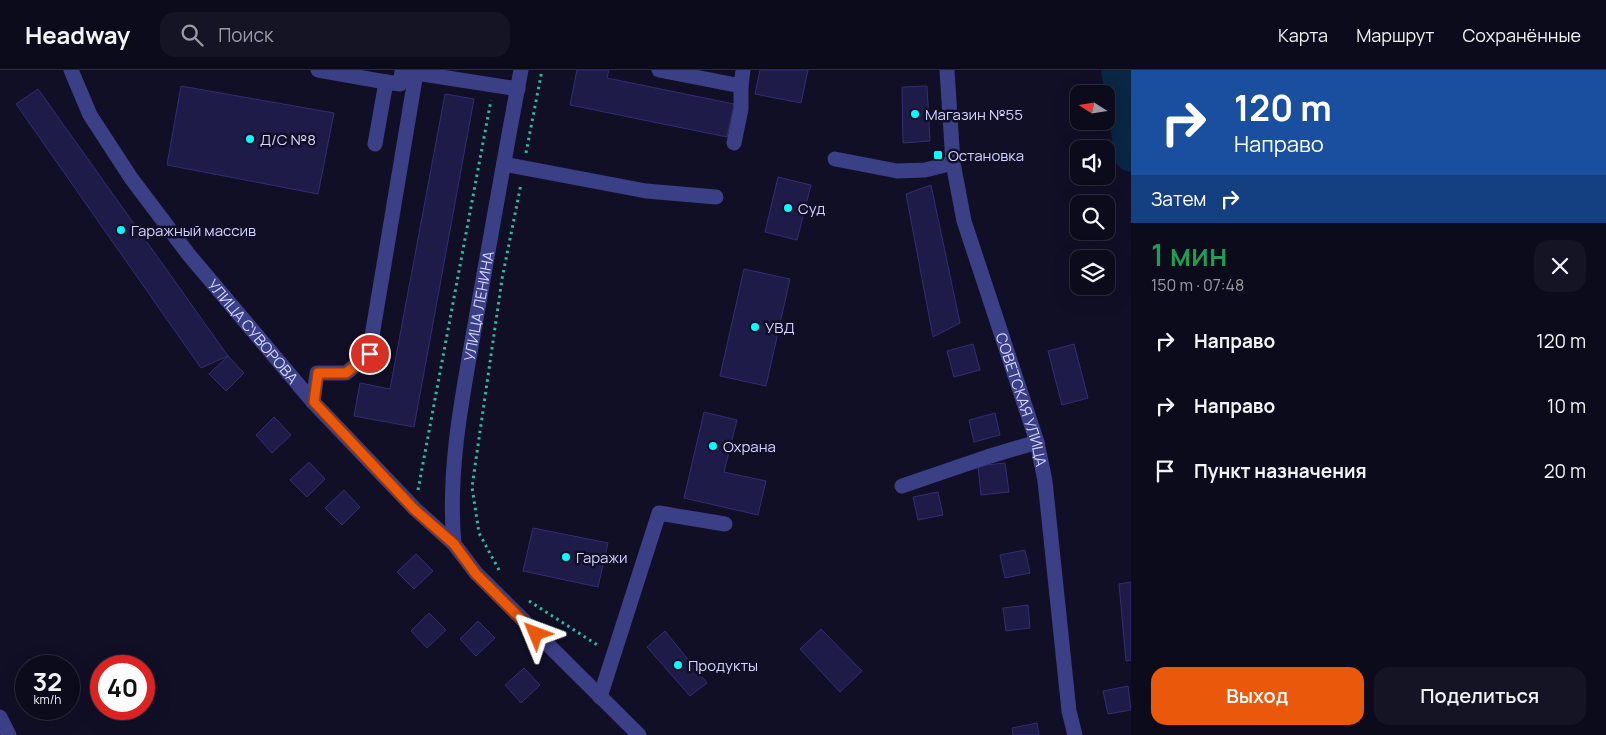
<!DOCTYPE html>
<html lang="ru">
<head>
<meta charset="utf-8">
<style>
  body { margin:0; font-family:Manrope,sans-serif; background:#151425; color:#f1f3f6; height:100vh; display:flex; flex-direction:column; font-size:19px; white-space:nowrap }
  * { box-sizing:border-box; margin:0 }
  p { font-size:16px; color:#9a9ba3 }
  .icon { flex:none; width:28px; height:28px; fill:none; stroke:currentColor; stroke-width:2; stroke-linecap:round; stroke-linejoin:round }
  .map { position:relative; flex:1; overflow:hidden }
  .details { display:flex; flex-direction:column; background:#0c0b1c; width:475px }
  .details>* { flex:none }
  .guide { background:#1a4fa0; color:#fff; overflow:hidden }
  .needle { width:32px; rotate:282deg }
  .tools { position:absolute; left:1070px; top:15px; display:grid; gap:10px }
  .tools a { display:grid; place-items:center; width:45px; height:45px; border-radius:10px; background:#0c0b1c; box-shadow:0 5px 20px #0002,0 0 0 1px #2c2b3b; font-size:25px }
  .speed { position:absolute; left:15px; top:585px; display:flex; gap:10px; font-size:25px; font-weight:700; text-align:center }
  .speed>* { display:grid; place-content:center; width:65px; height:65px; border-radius:50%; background:#0c0b1c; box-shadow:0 5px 20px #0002,0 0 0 1px #2c2b3b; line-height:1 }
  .speed small { font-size:12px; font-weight:400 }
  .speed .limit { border:8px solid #d22; background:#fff; color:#111 }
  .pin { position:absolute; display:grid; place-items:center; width:42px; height:42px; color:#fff; margin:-21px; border:2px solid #fff; border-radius:50%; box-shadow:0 1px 5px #0007 }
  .me { position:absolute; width:55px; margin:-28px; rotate:314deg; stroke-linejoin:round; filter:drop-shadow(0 0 4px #0008) }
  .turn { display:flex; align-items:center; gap:18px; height:105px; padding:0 20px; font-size:22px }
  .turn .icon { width:65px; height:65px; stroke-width:2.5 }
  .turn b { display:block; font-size:35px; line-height:42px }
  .then { display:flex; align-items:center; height:48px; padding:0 20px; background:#0003; gap:10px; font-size:19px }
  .round { display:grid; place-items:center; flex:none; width:52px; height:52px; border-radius:15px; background:#151425 }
  .headline { display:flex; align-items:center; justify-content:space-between; height:85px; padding:0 20px }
  h1 { font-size:30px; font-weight:600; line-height:38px; color:#1e9e55 }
  .action { display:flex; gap:10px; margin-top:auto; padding:10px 20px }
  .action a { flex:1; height:58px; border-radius:15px; background:#ea580c; color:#fff; font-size:20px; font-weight:600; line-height:58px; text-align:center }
  .action a+a { background:#151425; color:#f1f3f6 }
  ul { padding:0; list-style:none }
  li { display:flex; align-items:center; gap:15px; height:65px; padding:0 20px }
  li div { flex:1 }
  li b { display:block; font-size:19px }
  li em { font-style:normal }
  header { display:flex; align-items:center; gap:30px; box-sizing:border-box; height:70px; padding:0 25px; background:#0c0b1c; border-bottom:1px solid #2c2b3b }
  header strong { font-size:24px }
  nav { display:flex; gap:28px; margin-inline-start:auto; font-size:18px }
  .search { width:350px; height:45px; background:#151425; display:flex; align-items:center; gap:12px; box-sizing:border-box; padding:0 18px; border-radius:15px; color:#9a9ba3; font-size:19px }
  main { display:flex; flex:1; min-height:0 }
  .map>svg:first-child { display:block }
</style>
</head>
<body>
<header>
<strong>Headway</strong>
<div class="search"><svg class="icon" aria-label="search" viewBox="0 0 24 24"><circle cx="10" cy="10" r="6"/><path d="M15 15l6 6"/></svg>Поиск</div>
<nav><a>Карта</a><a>Маршрут</a><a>Сохранённые</a></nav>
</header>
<main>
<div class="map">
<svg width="1131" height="665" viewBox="0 0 1131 665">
  <rect width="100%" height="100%" fill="#100f26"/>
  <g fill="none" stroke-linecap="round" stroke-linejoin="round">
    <!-- river -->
    <polyline stroke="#0a2645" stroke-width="32" points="1117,0 1131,86"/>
  </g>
  <!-- building -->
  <g fill="#1f1b48" stroke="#332d74">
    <polygon points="577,0 609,0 607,8 734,34 727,67 570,35"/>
    <polygon points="760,0 808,0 801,33 755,24"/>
    <polygon points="181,16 334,43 318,124 167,95"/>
    <polygon points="927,16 930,71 903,73 902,17"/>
    <polygon points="38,19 228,286 201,298 16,34"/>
    <polygon points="445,24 474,29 414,357 354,346 360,313 390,319"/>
    <polygon points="778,107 811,115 797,170 765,162"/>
    <polygon points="931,115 960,253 933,267 906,124"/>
    <polygon points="744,199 790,209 766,316 720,306"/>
    <polygon points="973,274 980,300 954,307 947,281"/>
    <polygon points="1074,274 1088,328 1062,335 1048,281"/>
    <polygon points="228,286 244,303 226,321 209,304"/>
    <polygon points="704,342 737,350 724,402 766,411 758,445 684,428"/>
    <polygon points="995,343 1000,365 974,372 969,350"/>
    <polygon points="274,347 291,365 272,383 256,365"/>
    <polygon points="309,392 325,409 307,427 290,410"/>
    <polygon points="1005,393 1009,422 981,425 978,396"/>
    <polygon points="344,420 360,437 342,455 325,438"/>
    <polygon points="938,422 943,445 918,450 913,427"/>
    <polygon points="533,458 608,473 598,517 523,501"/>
    <polygon points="1025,480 1030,503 1005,508 1000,485"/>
    <polygon points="416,484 433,501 414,519 397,502"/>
    <polygon points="1131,512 1131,590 1126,591 1119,514"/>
    <polygon points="1028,535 1030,558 1006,561 1003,538"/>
    <polygon points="429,543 446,560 427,578 411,561"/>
    <polygon points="478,551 495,568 476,586 460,569"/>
    <polygon points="821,559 862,601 840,622 800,579"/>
    <polygon points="665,561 707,613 690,626 647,577"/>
    <polygon points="524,598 540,615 521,633 505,615"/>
    <polygon points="1128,616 1131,640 1108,644 1103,621"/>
    <polygon points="1037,653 1039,665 1013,665 1012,658"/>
  </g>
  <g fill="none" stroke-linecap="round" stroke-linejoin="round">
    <!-- path -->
    <g stroke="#2eb9a1" stroke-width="3" stroke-dasharray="2.5 4" stroke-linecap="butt">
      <polyline points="526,83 542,0"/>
      <polyline points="418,420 491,30"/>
      <polyline points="499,500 479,463 472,417 502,209 521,114"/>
      <polyline points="529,531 599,576"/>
    </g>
    <!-- minor -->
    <g stroke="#3a3f86" stroke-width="15">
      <path id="s1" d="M71,0L90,45L131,108L189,185L313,332L415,439L454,474L476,503L639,665"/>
      <polyline points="318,0 386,12"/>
      <polyline points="659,0 741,16 743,0"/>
      <path id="s2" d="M947,0L953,93L964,151L1037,372L1045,411L1069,641L1075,665"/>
      <polyline points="734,73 741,39 741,16"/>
      <polyline points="375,74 386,12 400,14 402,2 416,3 416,0"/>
      <polyline points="835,89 897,101 925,100 953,93"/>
      <polyline points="504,94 646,121 716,127"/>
      <polyline points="313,332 317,303 346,303 369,284 416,3 518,19"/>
      <polyline points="902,416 987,387 1037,372"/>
      <path id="s3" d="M454,474C447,399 463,323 476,249C491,166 505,83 521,0"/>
      <polyline points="600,627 659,443 725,454"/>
      <polyline points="0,647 9,665"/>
    </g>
  </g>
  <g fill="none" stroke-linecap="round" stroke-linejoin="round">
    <defs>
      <polyline id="route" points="370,284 346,303 318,303 314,332 414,439 454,474 476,504 536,564"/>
    </defs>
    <!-- route casing -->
    <use href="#route" stroke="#983908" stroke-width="12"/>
    <!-- route -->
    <use href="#route" stroke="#ea580c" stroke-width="9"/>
  </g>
  <!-- markers -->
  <g fill="#00fffc" stroke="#100f26" stroke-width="2">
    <circle cx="915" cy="44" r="5"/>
    <circle cx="250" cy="69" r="5"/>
    <rect x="933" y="80" width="10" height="10" rx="2.5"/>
    <circle cx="788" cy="138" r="5"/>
    <circle cx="121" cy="160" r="5"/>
    <circle cx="755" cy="257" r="5"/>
    <circle cx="713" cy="376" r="5"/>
    <circle cx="566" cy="487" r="5"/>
    <circle cx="678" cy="595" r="5"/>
  </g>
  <g text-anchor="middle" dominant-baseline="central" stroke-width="5" stroke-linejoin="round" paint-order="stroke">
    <!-- poi labels -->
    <g font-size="15" fill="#d4d4ff" stroke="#100f26" text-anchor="start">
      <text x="925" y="44">Магазин №55</text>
      <text x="260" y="69">Д/С №8</text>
      <text x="948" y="85">Остановка</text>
      <text x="798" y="138">Суд</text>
      <text x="131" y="160">Гаражный массив</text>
      <text x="765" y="257">УВД</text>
      <text x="723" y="376">Охрана</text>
      <text x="576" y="487">Гаражи</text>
      <text x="688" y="595">Продукты</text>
    </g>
    <!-- street labels -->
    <g font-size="15" fill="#d4d4ff" stroke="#100f26">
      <text stroke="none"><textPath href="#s3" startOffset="240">УЛИЦА ЛЕНИНА</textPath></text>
      <text stroke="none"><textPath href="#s1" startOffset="320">УЛИЦА СУВОРОВА</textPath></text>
      <text stroke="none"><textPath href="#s2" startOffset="340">СОВЕТСКАЯ УЛИЦА</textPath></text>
    </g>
  </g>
</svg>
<div class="tools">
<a><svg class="needle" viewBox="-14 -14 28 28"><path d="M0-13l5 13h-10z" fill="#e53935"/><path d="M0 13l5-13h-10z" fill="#9a9ba3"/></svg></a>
<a><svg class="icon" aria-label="sound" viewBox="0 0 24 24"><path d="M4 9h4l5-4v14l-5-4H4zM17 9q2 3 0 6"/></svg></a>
<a><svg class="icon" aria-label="search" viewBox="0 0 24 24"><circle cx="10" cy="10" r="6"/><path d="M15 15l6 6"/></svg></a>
<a><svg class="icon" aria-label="layers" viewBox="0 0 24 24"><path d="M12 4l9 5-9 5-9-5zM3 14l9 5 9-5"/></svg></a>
</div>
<div class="speed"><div>32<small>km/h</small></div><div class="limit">40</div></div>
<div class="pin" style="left:370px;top:284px;background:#d93025"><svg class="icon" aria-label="arrive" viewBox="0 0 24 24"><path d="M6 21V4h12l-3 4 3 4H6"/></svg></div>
<svg class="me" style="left:536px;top:564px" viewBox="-20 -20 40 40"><path d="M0-17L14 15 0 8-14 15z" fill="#ea580c" stroke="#fff" stroke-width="4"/></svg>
</div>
<section class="details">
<div class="guide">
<div class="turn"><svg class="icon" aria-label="right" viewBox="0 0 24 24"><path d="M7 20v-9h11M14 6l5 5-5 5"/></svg><div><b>120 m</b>Направо</div></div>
<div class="then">Затем<svg class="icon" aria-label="right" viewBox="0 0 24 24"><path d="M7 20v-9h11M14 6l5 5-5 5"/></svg></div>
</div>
<div class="headline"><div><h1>1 мин</h1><p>150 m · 07:48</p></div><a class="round"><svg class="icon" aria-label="close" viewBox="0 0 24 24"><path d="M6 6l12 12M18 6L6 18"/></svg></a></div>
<ul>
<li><svg class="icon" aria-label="right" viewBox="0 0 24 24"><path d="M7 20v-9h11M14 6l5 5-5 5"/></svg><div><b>Направо</b></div><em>120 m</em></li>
<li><svg class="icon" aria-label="right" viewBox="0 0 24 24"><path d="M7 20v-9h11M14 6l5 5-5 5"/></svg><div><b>Направо</b></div><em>10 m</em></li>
<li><svg class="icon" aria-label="arrive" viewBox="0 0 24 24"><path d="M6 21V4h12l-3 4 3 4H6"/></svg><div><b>Пункт назначения</b></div><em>20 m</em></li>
</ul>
<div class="action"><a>Выход</a><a>Поделиться</a></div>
</section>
</main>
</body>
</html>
